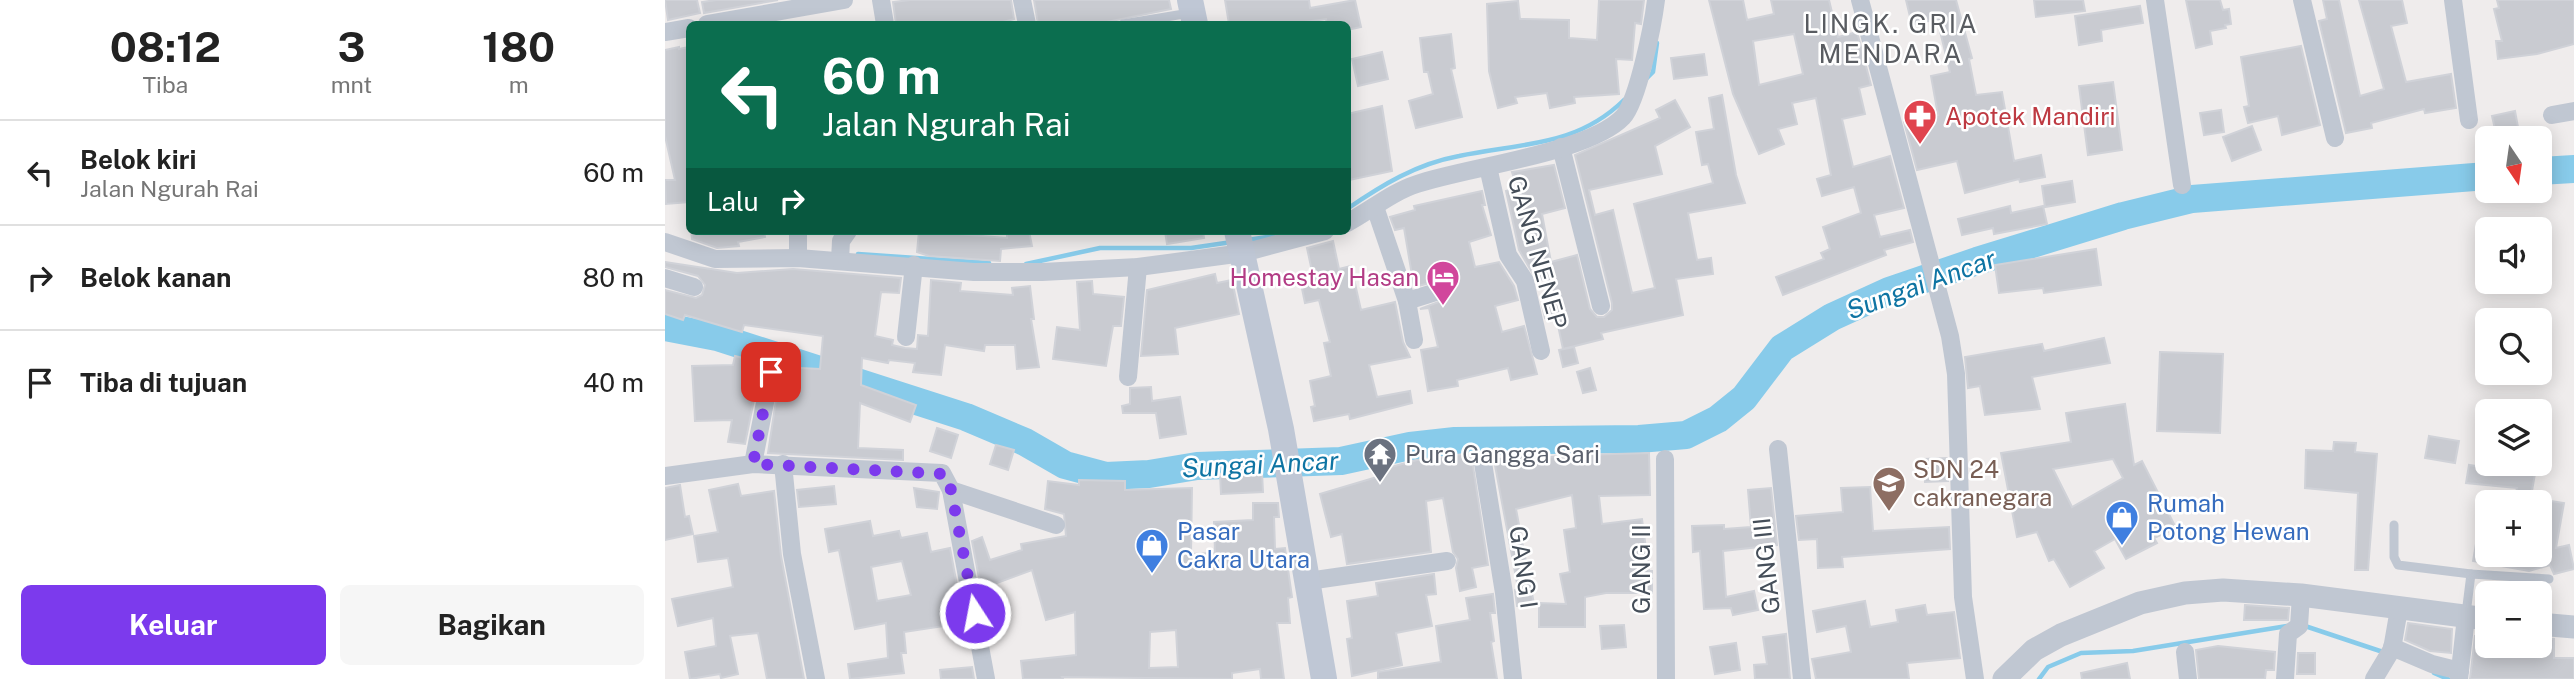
<!DOCTYPE html>
<html lang="id">
<head>
<meta charset="utf-8">
<style>
  body { margin:0; font-family:"Public Sans",sans-serif; background:#f6f6f6; color:#222; height:100vh; display:flex; flex-direction:column; font-size:26px; white-space:nowrap }
  * { box-sizing:border-box; margin:0 }
  p { font-size:23px; color:#767676 }
  .icon { flex:none; width:38px; height:38px; fill:none; stroke:currentColor; stroke-width:2; stroke-linecap:round; stroke-linejoin:round }
  .map { position:relative; flex:1; overflow:hidden }
  .drawer { display:flex; flex-direction:column; background:#fff; width:665px }
  .drawer>* { flex:none }
  .guide { position:absolute; left:21px; top:21px; width:665px; height:214px; border-radius:10px; box-shadow:0 4px 18px #0003; background:#0b6e4f; color:#fff; overflow:hidden }
  .needle { width:46px; rotate:167deg }
  .tools { position:absolute; left:1810px; top:126px; display:grid; gap:14px }
  .tools a { display:grid; place-items:center; width:77px; height:77px; border-radius:10px; background:#fff; box-shadow:0 4px 18px #0003; font-size:35px }
  .pin { position:absolute; display:grid; place-items:center; width:60px; height:60px; color:#fff; margin:-30px; border-radius:14px; box-shadow:0 4px 10px #0006 }
  .me { position:absolute; width:77px; margin:-38px; rotate:349deg; stroke-linejoin:round; filter:drop-shadow(0 0 5px #0008) }
  .turn { display:flex; align-items:center; gap:24px; height:147px; padding:0 21px; font-size:32px }
  .turn .icon { width:91px; height:91px; stroke-width:2.5 }
  .turn b { display:block; font-size:49px; line-height:60px }
  .then { display:flex; align-items:center; height:66px; padding:0 21px; background:#0003; gap:14px; font-size:26px }
  .eta { display:flex; justify-content:space-evenly; align-items:center; height:119px; text-align:center }
  .eta b { font-size:42px; font-weight:700; line-height:49px }
  .cta { display:flex; gap:14px; margin-top:auto; padding:14px 21px }
  .cta a { flex:1; height:80px; border-radius:10px; background:#7c3aed; color:#fff; font-size:28px; font-weight:700; line-height:80px; text-align:center }
  .cta a+a { background:#f6f6f6; color:#222 }
  ul { padding:0; list-style:none }
  li { display:flex; align-items:center; gap:21px; height:105px; padding:0 21px; border-top:2px solid #e0e0e0 }
  li div { flex:1 }
  li b { display:block; font-size:26px }
  li em { font-style:normal }
  main { display:flex; flex:1; min-height:0 }
  .map>svg:first-child { display:block }
</style>
</head>
<body>
<main>
<section class="drawer">
<div class="eta">
<div><b>08:12</b><p>Tiba</p></div>
<div><b>3</b><p>mnt</p></div>
<div><b>180</b><p>m</p></div>
</div>
<ul>
<li><svg class="icon" aria-label="left" viewBox="0 0 24 24"><path d="M17 20v-9H6M10 6l-5 5 5 5"/></svg><div><b>Belok kiri</b><p>Jalan Ngurah Rai</p></div><em>60 m</em></li>
<li><svg class="icon" aria-label="right" viewBox="0 0 24 24"><path d="M7 20v-9h11M14 6l5 5-5 5"/></svg><div><b>Belok kanan</b></div><em>80 m</em></li>
<li><svg class="icon" aria-label="arrive" viewBox="0 0 24 24"><path d="M6 21V4h12l-3 4 3 4H6"/></svg><div><b>Tiba di tujuan</b></div><em>40 m</em></li>
</ul>
<div class="cta"><a>Keluar</a><a>Bagikan</a></div>
</section>
<div class="map">
<svg width="1909" height="679" viewBox="0 0 1909 679">
  <rect width="100%" height="100%" fill="#efecec"/>
  <g fill="none" stroke-linecap="round" stroke-linejoin="round">
    <!-- stream -->
    <g stroke="#88cbea" stroke-width="4.5">
      <polyline points="981,79 988,72 992,43"/>
      <path d="M682,209C717,185 751,164 794,156C856,143 911,147 959,100"/>
      <polyline points="582,240 608,236"/>
      <polyline points="193,254 324,263"/>
      <polyline points="361,264 435,248 526,248 567,242"/>
      <polyline points="1637,625 1718,652"/>
      <polyline points="1769,673 1783,679"/>
      <polyline points="1374,679 1383,667 1416,653 1468,651 1622,626"/>
    </g>
    <!-- river -->
    <g stroke="#88cbea" stroke-width="28">
      <polyline points="1874,171 1909,169"/>
      <polyline points="0,327 52,337 301,417 360,442 400,465 441,476 484,474 532,466 676,461 745,446 790,441 974,439 1021,435 1053,419 1079,398 1117,348 1167,317 1224,291 1312,261 1458,216 1527,199 1822,176"/>
    </g>
  </g>
  <!-- building -->
  <g fill="#c9cbd1" stroke="#d0d2d8" stroke-width="2" fill-rule="evenodd">
    <polygon points="0,0 32,0 35,13 3,20"/>
    <polygon points="51,0 113,0 39,13 37,2"/>
    <polygon points="245,0 346,0 349,19 338,22 338,24 231,24 228,2"/>
    <polygon points="369,0 504,0 506,9 432,24 373,24"/>
    <polygon points="560,0 644,0 645,8 690,0 696,27 682,30 682,24 662,24 661,19 625,24 564,24"/>
    <polygon points="934,0 979,0 976,24 970,23 967,60 951,59 954,94 909,97 910,103 885,108 882,93 850,97 852,103 833,108 824,71 822,4 853,1 855,19 904,20 904,38 932,40"/>
    <path d="M1044,0H1078L1082,20L1109,14L1106,0H1164L1173,37L1192,32L1206,85L1194,88L1200,114L1177,119L1188,167L1225,156L1239,208L1209,215L1215,237L1245,230L1248,242L1219,250L1221,255L1118,295L1111,277L1159,259L1156,253L1165,249L1158,227L1196,213L1189,187L1157,196L1152,179L1166,175L1151,98L1127,103L1132,124L1113,129L1119,144L1094,154L1068,94ZM1129,34L1138,74L1094,85L1088,41Z"/>
    <polygon points="1241,0 1291,0 1307,58 1304,59 1311,95 1337,92 1349,161 1376,155 1380,177 1355,182 1354,179 1300,193 1292,161 1252,170 1239,122 1273,115 1266,76 1285,72 1272,19 1247,25"/>
    <polygon points="1369,0 1418,0 1420,11 1371,17"/>
    <polygon points="1521,0 1555,0 1558,10 1564,9 1566,24 1560,25 1561,28 1545,31 1547,44 1531,48"/>
    <polygon points="1658,0 1674,0 1695,96 1719,89 1694,0 1737,0 1742,23 1726,26 1741,82 1786,74 1791,108 1760,113 1759,109 1706,123 1707,128 1681,133 1654,21 1662,19"/>
    <polygon points="1832,0 1909,0 1909,44 1872,54 1833,59 1831,41 1837,41 1829,9 1834,8"/>
    <polygon points="1475,6 1478,23 1436,30 1437,41 1414,45 1410,16"/>
    <polygon points="786,34 790,68 786,69 797,117 751,128 744,101 768,94 763,72 759,72 755,38"/>
    <polygon points="1636,46 1655,125 1617,135 1613,116 1583,123 1579,107 1584,106 1576,57"/>
    <polygon points="14,47 14,49 24,47 24,202 1,204 0,180 10,180 0,136 0,50"/>
    <polygon points="717,52 723,79 693,86 687,59"/>
    <polygon points="1039,54 1042,75 1009,79 1006,58"/>
    <polygon points="1448,82 1457,150 1423,155 1414,86"/>
    <polygon points="1057,95 1071,175 1080,203 1023,213 1032,260 1046,258 1048,274 1011,279 1018,315 936,333 938,339 898,349 891,316 880,318 877,305 888,302 882,278 872,281 854,250 841,191 852,188 847,172 889,165 900,208 877,214 886,262 912,255 925,309 932,317 939,317 947,310 947,303 910,155 995,118 991,110 1010,100 1025,127 990,146 997,174 924,190 930,215 948,210 967,293 990,288 969,204 1048,183 1043,164 1037,165 1031,132 1049,129 1044,98"/>
    <polygon points="717,106 727,171 684,180 682,114"/>
    <polygon points="1556,110 1559,132 1539,135 1535,113"/>
    <polygon points="1850,111 1855,138 1832,138 1827,116"/>
    <polygon points="1587,126 1596,150 1567,161 1558,137"/>
    <polygon points="1407,181 1410,202 1380,207 1377,186"/>
    <polygon points="817,191 820,205 817,205 826,235 804,242 810,267 834,262 849,286 853,300 830,306 837,332 859,326 872,374 846,380 843,368 792,380 793,386 763,391 756,350 773,347 764,308 755,309 779,300 782,289 773,281 749,287 739,228 730,230 725,217 750,210 749,206"/>
    <polygon points="1345,206 1346,213 1378,206 1382,224 1329,234 1328,228 1297,235 1293,219"/>
    <polygon points="26,231 99,231 100,237 73,242 74,246 52,248 27,239"/>
    <polygon points="254,231 342,238 342,231 364,231 367,246 336,249 335,261 264,256 252,252"/>
    <polygon points="500,231 538,231 539,238 502,244"/>
    <polygon points="668,241 674,269 686,266 696,310 730,302 738,342 745,357 704,365 712,397 745,391 747,403 685,419 684,414 649,421 646,407 650,406 645,381 666,376 659,343 665,342 654,300 640,303 635,279 648,276 642,248"/>
    <polygon points="1431,249 1436,285 1379,293 1378,288 1334,293 1330,265"/>
    <polygon points="0,262 72,273 128,269 236,278 234,293 216,292 210,336 228,340 227,345 240,348 252,349 253,335 263,336 266,280 296,283 295,291 348,295 347,288 365,286 369,319 366,319 374,367 352,369 350,345 320,345 319,351 280,345 276,375 248,372 250,363 224,360 223,363 197,358 196,385 251,405 245,422 195,403 193,448 238,450 238,460 103,453 116,367 155,369 158,336 79,325 77,332 20,315 18,320 0,314 0,290 31,298 37,295 40,285 33,276 0,267"/>
    <polygon points="550,274 552,283 567,280 574,314 510,328 513,354 476,356 482,290"/>
    <polygon points="427,281 428,294 459,297 456,326 448,326 441,366 388,359 392,327 415,330 412,282"/>
    <polygon points="1439,338 1445,363 1367,377 1375,409 1320,415 1315,386 1303,388 1300,357 1377,344 1379,351"/>
    <polygon points="909,347 913,363 898,367 894,350"/>
    <polygon points="1495,352 1558,354 1555,433 1492,431"/>
    <polygon points="70,356 99,363 95,370 80,444 63,442 67,420 30,421 27,366 68,365"/>
    <polygon points="925,368 931,390 918,393 912,372"/>
    <polygon points="486,387 487,401 515,397 521,434 495,438 491,413 458,413 457,406 465,404 465,388"/>
    <path d="M1460,404L1469,465L1477,461L1511,528L1489,538L1492,543L1461,559L1450,539L1429,551L1439,568L1405,587L1389,559L1384,561L1372,532L1352,537L1336,453L1406,442L1401,413ZM1448,459L1458,478L1407,507L1388,469Z"/>
    <polygon points="272,428 293,435 286,458 265,451"/>
    <polygon points="1764,436 1794,441 1790,463 1760,458"/>
    <polygon points="1669,442 1691,443 1690,452 1712,454 1703,570 1690,570 1693,493 1640,488 1641,450 1668,451"/>
    <polygon points="331,445 349,450 343,470 325,464"/>
    <polygon points="916,452 917,455 984,453 985,495 934,496 937,524 977,519 984,571 987,571 987,593 941,593 920,597 920,627 874,627 874,603 901,604 895,574 905,572 899,530 911,528 907,495 851,509 869,604 852,606 850,590 853,588 829,460 868,453 869,460"/>
    <polygon points="806,453 823,565 807,568 811,587 795,591 791,568 793,559 788,552 778,498 761,501 766,552 682,564 677,534 666,537 655,494 712,477 711,471 752,460"/>
    <polygon points="1282,458 1283,481 1260,482 1259,459"/>
    <polygon points="1839,464 1871,468 1865,502 1849,502 1852,488 1801,483 1804,465 1838,470"/>
    <polygon points="597,472 598,492 556,494 555,474"/>
    <path d="M414,480L460,481V490L527,488L526,554L550,553L549,522L588,520V503H613L614,517H609L610,549L620,548L627,597L623,598L625,623H612L619,679H596L595,669L567,673V679L397,677L398,679H358L356,661L411,655L410,612L381,620L367,570L316,589L307,541L317,537L325,560L357,550L356,544L401,536L399,514L380,509L383,481L414,485ZM511,630L513,667L484,668L485,632Z"/>
    <polygon points="73,484 76,496 109,491 116,556 139,679 102,679 93,633 65,636 73,674 56,678 55,674 25,679 20,652 51,646 48,618 13,626 7,599 68,587 63,558 33,562 29,536 53,532 44,490"/>
    <polygon points="15,485 20,517 24,516 28,534 0,540 0,488"/>
    <polygon points="169,486 171,504 134,507 132,490"/>
    <polygon points="1205,487 1208,531 1284,527 1285,549 1177,557 1178,567 1153,568 1152,539 1134,540 1131,516 1178,512 1176,488"/>
    <polygon points="249,488 274,492 272,509 252,507"/>
    <polygon points="1106,488 1112,545 1058,551 1061,597 1089,591 1093,610 1068,615 1066,608 1039,609 1035,551 1028,552 1027,526 1059,525 1059,529 1086,527 1083,490"/>
    <polygon points="1874,499 1899,503 1891,548 1904,545 1909,569 1889,574 1885,565 1864,571 1808,561 1815,521 1822,521 1822,555 1874,555"/>
    <path d="M205,521L208,536L234,531L236,538L262,533L266,552L285,548L299,623L239,632L241,653H236L239,673L185,679L183,664L223,658L221,623L190,629L174,550L164,552L160,529ZM237,561L246,595L212,601L206,567Z"/>
    <polygon points="769,574 771,594 761,595 767,626 731,633 737,665 687,676 682,639 687,638 682,601 713,596 711,583"/>
    <polygon points="828,594 830,613 825,613 829,641 826,642 832,679 713,679 713,672 776,662 771,626 805,620 801,598"/>
    <polygon points="1200,601 1205,627 1233,622 1231,610 1260,605 1262,615 1289,612 1295,658 1242,663 1244,679 1151,679 1147,659 1186,652 1181,626 1152,632 1148,611"/>
    <polygon points="1580,605 1624,608 1623,620 1579,620"/>
    <polygon points="1743,623 1787,629 1786,653 1765,651 1740,640"/>
    <polygon points="959,625 961,647 937,649 935,626"/>
    <polygon points="1121,634 1125,679 1090,679 1089,665 1102,664 1098,637"/>
    <polygon points="1810,636 1822,636 1822,646 1874,646 1874,638 1889,639 1889,658 1909,658 1909,679 1805,679"/>
    <polygon points="1071,643 1075,670 1050,674 1045,647"/>
    <polygon points="1553,646 1610,652 1609,670 1601,670 1600,679 1534,679 1531,650"/>
    <polygon points="1633,653 1650,653 1650,674 1632,674"/>
    <polygon points="1462,663 1465,679 1417,679 1416,673"/>
    <polygon points="307,667 309,679 276,679 275,670"/>
  </g>
  <g fill="none" stroke-linecap="round" stroke-linejoin="round">
    <!-- service -->
    <g stroke="#c0c7d2" stroke-width="9">
      <polyline points="458,24 525,13"/>
      <polyline points="1729,525 1729,557 1733,565 1806,574 1801,614"/>
      <polyline points="1806,574 1884,579"/>
    </g>
    <!-- minor -->
    <g stroke="#c0c7d2" stroke-width="18">
      <polyline points="216,0 220,24"/>
      <polyline points="357,0 362,24"/>
      <polyline points="1195,0 1285,336 1291,374 1298,597 1310,679"/>
      <polyline points="1490,0 1517,185"/>
      <polyline points="1637,0 1670,138"/>
      <polyline points="1788,0 1804,120"/>
      <polyline points="42,24 179,0"/>
      <polyline points="0,32 24,28"/>
      <polyline points="1887,115 1909,111"/>
      <polyline points="896,147 936,306"/>
      <polyline points="823,167 843,255 860,281 876,351"/>
      <polyline points="710,207 742,301 749,340"/>
      <path d="M682,223C706,210 727,192 752,184C802,167 924,153 958,117C973,101 988,24 991,0"/>
      <polyline points="133,231 133,258"/>
      <polyline points="0,242 50,259 133,258 309,272 377,272 473,267 578,253 660,231"/>
      <polyline points="175,260 176,241 183,231"/>
      <polyline points="0,278 29,287"/>
      <polyline points="742,301 771,292"/>
      <polyline points="241,337 249,265"/>
      <polyline points="463,377 473,267"/>
      <polyline points="1113,449 1137,679"/>
      <polyline points="1000,459 1001,679"/>
      <polyline points="818,463 839,593 848,679"/>
      <polyline points="88,464 106,372"/>
      <polyline points="118,464 127,554 151,679"/>
      <polyline points="0,476 88,464 277,473 286,490 391,525"/>
      <polyline points="286,490 321,679"/>
      <polyline points="643,581 782,561"/>
      <polyline points="1727,647 1767,664 1795,671"/>
      <polyline points="1520,652 1523,679"/>
      <polyline points="1620,679 1623,634 1634,626 1636,595"/>
      <polyline points="1709,679 1727,649 1734,609"/>
      <polyline points="1794,679 1801,617"/>
    </g>
    <!-- tertiary -->
    <g stroke="#c0c7d2" stroke-width="23">
      <polyline points="1874,624 1909,627"/>
      <polyline points="1339,679 1369,650 1396,635 1475,603 1520,593 1558,590 1636,595 1822,619"/>
    </g>
    <!-- secondary -->
    <g stroke="#bfc7d5" stroke-width="26">
      <polyline points="525,0 530,24"/>
      <polyline points="572,231 616,429 659,679"/>
    </g>
  </g>
  <g fill="none" stroke-linecap="round" stroke-linejoin="round">
    <!-- route -->
    <polyline stroke="#7c3aed" stroke-width="12" stroke-dasharray="0 21.6" points="106,372 88,464 280,474 286,490 310,613"/>
  </g>
  <!-- icons -->
  <defs>
    <symbol id="pharmacy-pin" viewBox="-11 -11 22 30"><path d="M0 17L-7.5 6A9.5 9.5 0 1 1 7.5 6Z" fill="#e0444e" stroke="#fff"/><path d="M-2-6h4v4h4v4h-4v4h-4v-4h-4v-4h4Z" fill="#fff"/></symbol>
    <symbol id="hotel-pin" viewBox="-11 -11 22 30"><path d="M0 17L-7.5 6A9.5 9.5 0 1 1 7.5 6Z" fill="#d1479c" stroke="#fff"/><path d="M-6-4.5h1.5V1H6V5H4.5V3h-9V5H-6ZM-4 0a1.8 1.8 0 1 1 3.6 0ZM.5 0V-2.5h3Q6-2.5 6 0Z" fill="#fff"/></symbol>
    <symbol id="temple-pin" viewBox="-11 -11 22 30"><path d="M0 17L-7.5 6A9.5 9.5 0 1 1 7.5 6Z" fill="#6b7280" stroke="#fff"/><path d="M0-6L5-2H3V0L6.5 2.5H4V6H1.5V3h-3V6H-4V2.5H-6.5L-3 0V-2H-5Z" fill="#fff"/></symbol>
    <symbol id="school-pin" viewBox="-11 -11 22 30"><path d="M0 17L-7.5 6A9.5 9.5 0 1 1 7.5 6Z" fill="#8d6e63" stroke="#fff"/><path d="M0-5L7-2L0 1L-7-2ZM-4 1L0 2.5L4 1V4Q0 6-4 4Z" fill="#fff"/></symbol>
    <symbol id="shop-pin" viewBox="-11 -11 22 30"><path d="M0 17L-7.5 6A9.5 9.5 0 1 1 7.5 6Z" fill="#3f7fe0" stroke="#fff"/><path d="M-5-2.5h2.3a2.7 3.5 0 0 1 5.4 0H5L5.5 6h-11ZM-1.5-2.5h3a1.5 2.3 0 0 0-3 0Z" fill="#fff"/></symbol>
  </defs>
  <g fill-rule="evenodd">
    <use href="#pharmacy-pin" x="1236" y="97" width="38" height="52"/>
    <use href="#hotel-pin" x="759" y="258" width="38" height="52"/>
    <use href="#temple-pin" x="696" y="435" width="38" height="52"/>
    <use href="#school-pin" x="1205" y="464" width="38" height="52"/>
    <use href="#shop-pin" x="1438" y="498" width="38" height="52"/>
    <use href="#shop-pin" x="468" y="526" width="38" height="52"/>
  </g>
  <g text-anchor="middle" dominant-baseline="central" stroke-width="5" stroke-linejoin="round" paint-order="stroke">
    <!-- health labels -->
    <g font-size="24" fill="#be3a42" stroke="#fff" text-anchor="start">
      <text x="1280" y="116">Apotek Mandiri</text>
    </g>
    <!-- street labels -->
    <g font-size="24" fill="#454e59" stroke="#fff">
      <text transform="translate(873 252) rotate(74)">GANG NENEP</text>
      <text transform="translate(1101 566) rotate(-96)">GANG III</text>
      <text transform="translate(859 567) rotate(82)">GANG I</text>
      <text transform="translate(976 569) rotate(-90)">GANG II</text>
    </g>
    <!-- hotel labels -->
    <g font-size="24" fill="#b23c85" stroke="#fff" text-anchor="end">
      <text x="754" y="277">Homestay Hasan</text>
    </g>
    <!-- worship labels -->
    <g font-size="24" fill="#5b616d" stroke="#fff" text-anchor="start">
      <text x="740" y="454">Pura Gangga Sari</text>
    </g>
    <!-- education labels -->
    <g font-size="24" fill="#785e54" stroke="#fff" text-anchor="start">
      <text x="1248" y="469">SDN 24<tspan x="1248" dy="28">cakranegara</tspan></text>
    </g>
    <!-- shop labels -->
    <g font-size="24" fill="#366cbe" stroke="#fff" text-anchor="start">
      <text x="1482" y="503">Rumah<tspan x="1482" dy="28">Potong Hewan</tspan></text>
      <text x="512" y="531">Pasar<tspan x="512" dy="28">Cakra Utara</tspan></text>
    </g>
    <!-- neighbourhood labels -->
    <g font-size="26" letter-spacing="2" fill="#595c61" stroke="#fff">
      <text x="1226" y="23">LINGK. GRIA<tspan x="1226" dy="30">MENDARA</tspan></text>
    </g>
    <!-- water labels -->
    <g font-size="26" font-style="italic" fill="#0e74a3" stroke="#fff">
      <text transform="translate(1256 284) rotate(-20)">Sungai Ancar</text>
      <text transform="translate(595 464) rotate(-3)">Sungai Ancar</text>
    </g>
  </g>
</svg>
<div class="tools">
<a><svg class="needle" viewBox="-14 -14 28 28"><path d="M0-13l5 13h-10z" fill="#e53935"/><path d="M0 13l5-13h-10z" fill="#767676"/></svg></a>
<a><svg class="icon" aria-label="sound" viewBox="0 0 24 24"><path d="M4 9h4l5-4v14l-5-4H4zM17 9q2 3 0 6"/></svg></a>
<a><svg class="icon" aria-label="search" viewBox="0 0 24 24"><circle cx="10" cy="10" r="6"/><path d="M15 15l6 6"/></svg></a>
<a><svg class="icon" aria-label="layers" viewBox="0 0 24 24"><path d="M12 4l9 5-9 5-9-5zM3 14l9 5 9-5"/></svg></a>
<a>+</a>
<a>−</a>
</div>
<div class="pin" style="left:106px;top:372px;background:#d93025"><svg class="icon" aria-label="arrive" viewBox="0 0 24 24"><path d="M6 21V4h12l-3 4 3 4H6"/></svg></div>
<svg class="me" style="left:310px;top:613px" viewBox="-20 -20 40 40"><circle r="17" fill="#7c3aed" stroke="#fff" stroke-width="3"/><path d="M0-11L8 9 0 5-8 9z" fill="#fff"/></svg>
<div class="guide">
<div class="turn"><svg class="icon" aria-label="left" viewBox="0 0 24 24"><path d="M17 20v-9H6M10 6l-5 5 5 5"/></svg><div><b>60 m</b>Jalan Ngurah Rai</div></div>
<div class="then">Lalu<svg class="icon" aria-label="right" viewBox="0 0 24 24"><path d="M7 20v-9h11M14 6l5 5-5 5"/></svg></div>
</div>
</div>
</main>
</body>
</html>
